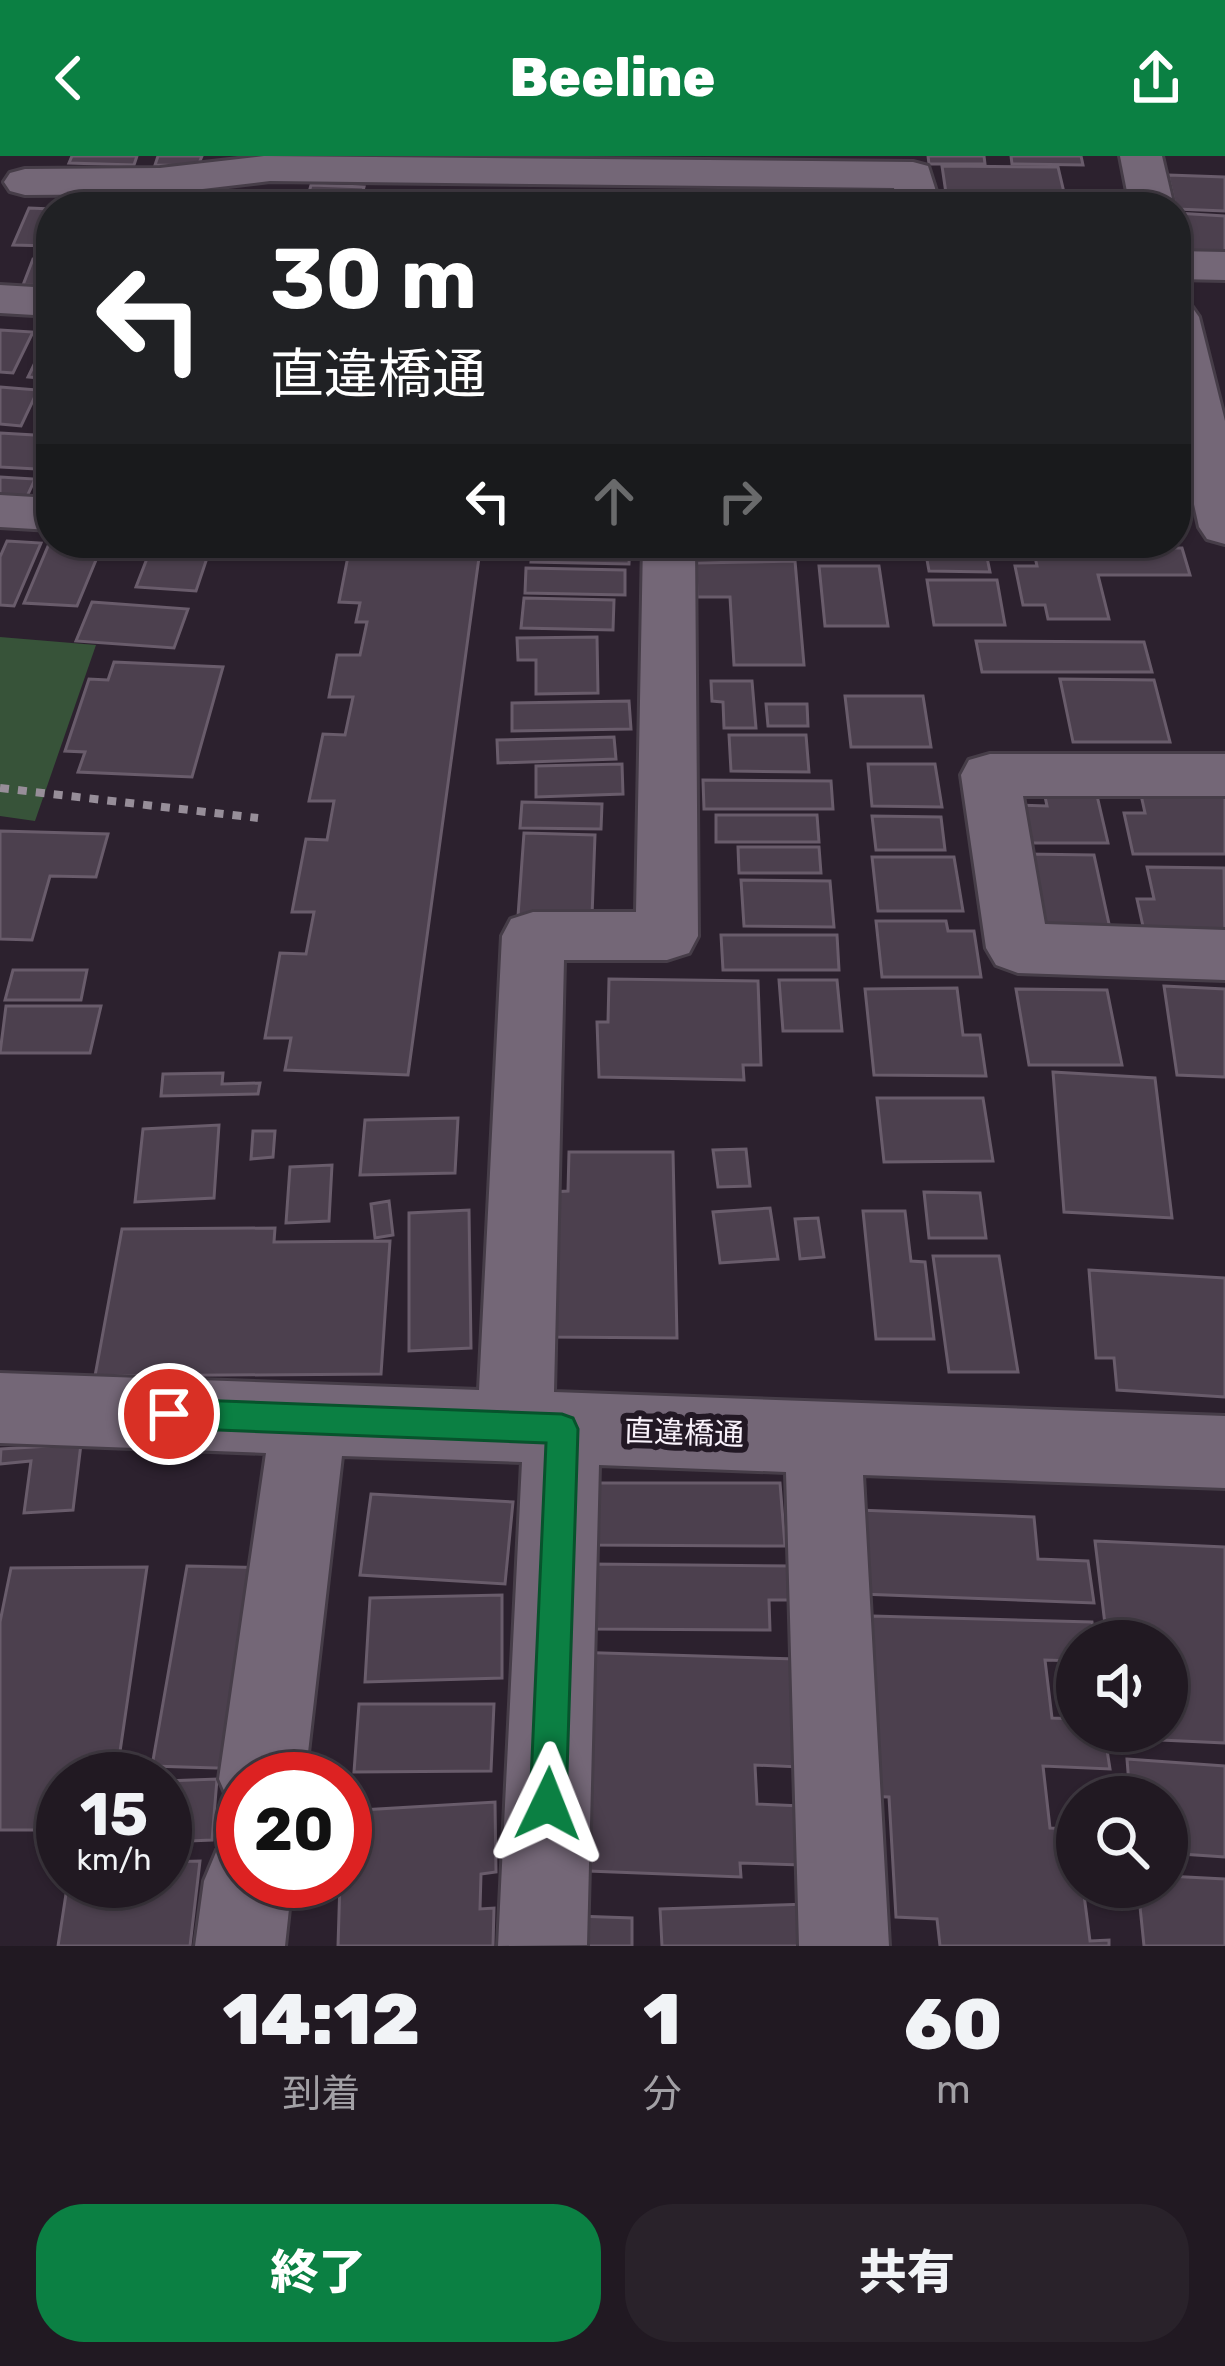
<!DOCTYPE html>
<html lang="ja">
<head>
<meta charset="utf-8">
<style>
  body { margin:0; font-family:Rubik,"Noto Sans JP",sans-serif; background:#29222a; color:#f1f3f6; height:100vh; display:flex; flex-direction:column; font-size:45px; white-space:nowrap }
  * { box-sizing:border-box; margin:0 }
  p { font-size:39px; color:#a2a0a5 }
  .icon { flex:none; width:66px; height:66px; fill:none; stroke:currentColor; stroke-width:2; stroke-linecap:round; stroke-linejoin:round }
  .map { position:relative; height:1790px; overflow:hidden }
  .sheet { display:flex; flex-direction:column; background:#211922; flex:1 }
  .sheet>* { flex:none }
  .guide { position:absolute; left:36px; top:36px; width:1155px; height:366px; border-radius:48px; box-shadow:0 3px 9px #0004,0 0 0 3px #3e3840; background:#202124; color:#fff; overflow:hidden }
  .fabs { position:absolute; left:1056px; top:1464px; display:grid; gap:24px }
  .fabs a { display:grid; place-items:center; width:132px; height:132px; border-radius:50%; background:#211922; box-shadow:0 3px 9px #0004,0 0 0 3px #3e3840; font-size:60px }
  .speed { position:absolute; left:36px; top:1596px; display:flex; gap:24px; font-size:60px; font-weight:700; text-align:center }
  .speed>* { display:grid; place-content:center; width:156px; height:156px; border-radius:50%; background:#211922; box-shadow:0 3px 9px #0004,0 0 0 3px #3e3840; line-height:1 }
  .speed small { font-size:30px; font-weight:400 }
  .speed .limit { border:18px solid #d22; background:#fff; color:#111 }
  .pin { position:absolute; display:grid; place-items:center; width:102px; height:102px; color:#fff; margin:-51px; border:6px solid #fff; border-radius:50%; box-shadow:0 3px 12px #0007 }
  .me { position:absolute; width:132px; margin:-66px; rotate:2deg; stroke-linejoin:round; filter:drop-shadow(0 0 9px #0008) }
  .turn { display:flex; align-items:center; gap:42px; height:252px; padding:0 36px; font-size:54px }
  .turn .icon { width:156px; height:156px; stroke-width:2.5 }
  .turn b { display:block; font-size:84px; line-height:102px }
  .lanes { display:flex; align-items:center; height:114px; padding:0 36px; background:#0003; justify-content:center; gap:60px; direction:ltr }
  .lanes .off { opacity:.35 }
  .eta { display:flex; justify-content:space-evenly; align-items:center; height:204px; text-align:center }
  .eta b { font-size:72px; font-weight:800; line-height:84px }
  .primary-button { display:flex; gap:24px; margin-top:auto; padding:24px 36px }
  .primary-button a { flex:1; height:138px; border-radius:48px; background:#0b8043; color:#fff; font-size:48px; font-weight:800; line-height:138px; text-align:center }
  .primary-button a+a { background:#29222a; color:#f1f3f6 }
  header { display:flex; justify-content:space-between; align-items:center; height:156px; padding:0 36px; background:#0b8043; color:#fff; font-size:54px; font-weight:800 }
  .map>svg:first-child { display:block }
</style>
</head>
<body>
<header><svg class="icon" aria-label="back" viewBox="0 0 24 24"><path d="M15 5l-7 7 7 7"/></svg>Beeline<svg class="icon" aria-label="share" viewBox="0 0 24 24"><path d="M12 15V3M7 8l5-5 5 5M5 13v7h14v-7"/></svg></header>
<div class="map">
<svg width="1225" height="1790" viewBox="0 0 1225 1790">
  <rect width="100%" height="100%" fill="#2c212e"/>
  <!-- green -->
  <polygon fill="#375339" points="0,481 96,489 35,665 0,660"/>
  <!-- building -->
  <g fill="#4c404e" stroke="#695c6b" stroke-width="3">
    <polygon points="72,0 137,0 134,9 69,7"/>
    <polygon points="158,0 202,0 198,10 155,9"/>
    <polygon points="928,0 984,0 985,8 929,8"/>
    <polygon points="1011,0 1081,0 1083,9 1012,8"/>
    <polygon points="942,10 1058,11 1066,45 947,44"/>
    <polygon points="1168,19 1225,21 1225,55 1176,53"/>
    <polygon points="311,29 364,31 359,51 305,51"/>
    <polygon points="711,40 762,41 763,51 711,51"/>
    <rect x="572" y="44" width="59" height="7"/>
    <polygon points="29,52 51,53 51,90 13,89"/>
    <polygon points="1176,57 1225,60 1225,99 1183,97"/>
    <polygon points="33,103 51,104 51,130 23,129"/>
    <polygon points="0,174 33,176 13,217 0,216"/>
    <polygon points="46,184 51,185 51,223 28,221"/>
    <polygon points="0,231 38,234 21,270 0,268"/>
    <polygon points="0,277 51,280 51,281 36,313 0,311"/>
    <polygon points="0,321 35,323 24,347 0,346"/>
    <polygon points="51,383 103,387 77,450 24,447"/>
    <polygon points="7,385 41,387 14,450 0,449 0,401"/>
    <polygon points="153,387 212,387 196,435 136,431"/>
    <polygon points="372,387 481,387 408,919 285,914 291,882 265,882 280,797 306,798 314,756 292,756 306,683 327,684 334,645 309,645 323,578 345,579 353,541 329,541 337,499 360,499 367,466 356,466 360,447 339,446 350,390"/>
    <polygon points="533,387 630,387 629,408 531,406"/>
    <polygon points="924,387 984,387 990,416 929,415"/>
    <polygon points="1033,392 1182,392 1190,419 1098,419 1109,463 1048,463 1045,449 1023,449 1015,410 1037,410"/>
    <polygon points="795,405 804,509 734,509 730,441 697,441 696,407"/>
    <polygon points="819,410 879,410 888,470 825,470"/>
    <polygon points="526,412 625,414 625,439 525,437"/>
    <polygon points="927,424 997,424 1005,469 934,469"/>
    <polygon points="524,442 614,444 613,474 521,472"/>
    <polygon points="92,446 188,453 174,492 76,485"/>
    <polygon points="597,481 598,537 536,538 536,504 518,504 517,482"/>
    <polygon points="976,485 1144,486 1152,516 982,516"/>
    <polygon points="114,506 223,511 192,621 78,616 85,596 65,595 89,523 108,524"/>
    <polygon points="1060,523 1154,524 1170,586 1073,586"/>
    <polygon points="711,525 752,525 756,572 724,572 723,546 712,545"/>
    <polygon points="845,540 923,540 931,591 851,591"/>
    <polygon points="629,545 631,573 512,575 512,547"/>
    <polygon points="766,548 807,548 808,570 768,570"/>
    <polygon points="729,579 806,579 809,616 731,615"/>
    <polygon points="614,581 616,603 498,607 497,584"/>
    <polygon points="622,608 623,638 536,641 536,610"/>
    <polygon points="868,608 935,608 942,651 872,650"/>
    <polygon points="703,624 831,625 833,653 704,653"/>
    <polygon points="1043,631 1095,631 1108,687 1024,687 1016,649 1047,650"/>
    <polygon points="1141,639 1225,639 1225,698 1133,698 1124,657 1145,657"/>
    <polygon points="522,646 602,648 601,673 520,672"/>
    <polygon points="716,659 817,659 819,686 716,686"/>
    <polygon points="872,660 941,661 945,694 876,694"/>
    <polygon points="0,675 108,678 96,721 50,720 32,784 0,783"/>
    <polygon points="524,677 595,679 592,760 518,760"/>
    <polygon points="738,691 819,691 821,717 739,717"/>
    <polygon points="1025,698 1094,699 1111,777 1039,777"/>
    <polygon points="872,701 954,701 963,755 878,755"/>
    <polygon points="1147,711 1224,712 1225,785 1146,784 1137,743 1154,743"/>
    <polygon points="741,724 830,725 834,771 744,770"/>
    <polygon points="876,765 946,765 948,775 974,775 981,821 882,821"/>
    <polygon points="721,779 837,779 839,814 723,814"/>
    <polygon points="13,814 87,814 81,844 5,844"/>
    <polygon points="609,823 758,825 761,909 743,909 744,924 599,921 597,866 608,866"/>
    <polygon points="779,824 837,824 842,875 783,875"/>
    <polygon points="1164,830 1225,833 1225,921 1177,919"/>
    <polygon points="957,832 963,879 980,879 986,920 874,919 865,833"/>
    <polygon points="1016,833 1107,834 1122,909 1029,909"/>
    <polygon points="6,850 101,850 90,897 0,897"/>
    <polygon points="1053,916 1155,922 1172,1062 1064,1056"/>
    <polygon points="223,917 222,928 260,927 258,938 161,940 163,918"/>
    <polygon points="877,942 983,942 993,1005 884,1006"/>
    <polygon points="458,962 455,1017 360,1019 365,964"/>
    <polygon points="219,969 214,1042 135,1046 143,973"/>
    <polygon points="253,975 275,975 273,1001 251,1003"/>
    <polygon points="746,993 750,1030 718,1031 713,994"/>
    <polygon points="569,996 673,996 677,1182 549,1181 551,1036 568,1035"/>
    <polygon points="332,1009 329,1065 286,1067 290,1011"/>
    <polygon points="924,1036 980,1037 986,1082 929,1082"/>
    <polygon points="389,1045 393,1079 375,1082 371,1048"/>
    <polygon points="770,1052 778,1103 720,1107 713,1056"/>
    <polygon points="469,1054 471,1192 409,1195 409,1057"/>
    <polygon points="863,1055 905,1055 911,1105 925,1106 934,1183 876,1183"/>
    <polygon points="818,1062 824,1101 800,1103 795,1063"/>
    <polygon points="275,1072 274,1086 390,1085 381,1218 95,1220 122,1073"/>
    <polygon points="933,1100 999,1100 1018,1216 949,1216"/>
    <polygon points="1089,1114 1225,1122 1225,1241 1117,1234 1114,1202 1096,1202"/>
    <polygon points="81,1288 73,1354 24,1357 31,1305 0,1308 1,1293"/>
    <polygon points="591,1327 780,1327 785,1390 591,1389"/>
    <polygon points="371,1338 513,1346 505,1428 360,1419"/>
    <polygon points="858,1354 1034,1361 1038,1403 1088,1405 1094,1447 861,1438"/>
    <polygon points="1095,1385 1225,1391 1225,1587 1118,1582 1117,1575 1167,1575 1167,1485 1107,1485"/>
    <polygon points="591,1408 794,1410 796,1444 769,1444 770,1474 591,1473"/>
    <polygon points="187,1410 275,1412 248,1613 152,1610"/>
    <polygon points="147,1411 116,1623 63,1623 63,1674 0,1674 0,1466 11,1412"/>
    <polygon points="502,1439 502,1522 365,1526 370,1442"/>
    <polygon points="872,1460 1092,1466 1095,1485 1077,1485 1077,1505 1045,1504 1052,1562 1077,1563 1077,1575 1104,1575 1110,1613 1043,1610 1050,1672 1076,1673 1077,1731 1083,1731 1090,1785 1109,1784 1109,1790 940,1790 937,1763 896,1761 889,1641 856,1640 849,1491 873,1490"/>
    <polygon points="571,1496 796,1503 799,1611 755,1609 757,1648 801,1650 802,1709 740,1707 741,1721 563,1714"/>
    <polygon points="359,1548 494,1548 491,1615 354,1616"/>
    <polygon points="1127,1603 1225,1610 1225,1701 1167,1697 1167,1641 1130,1641"/>
    <polygon points="217,1623 212,1684 165,1686 165,1625"/>
    <polygon points="495,1646 496,1716 481,1718 480,1753 494,1752 493,1790 338,1790 340,1725 345,1725 345,1655"/>
    <polygon points="200,1705 190,1790 58,1790 68,1725 165,1725 165,1706"/>
    <polygon points="1167,1720 1225,1723 1225,1790 1144,1790 1138,1731 1167,1731"/>
    <polygon points="809,1748 813,1790 662,1790 660,1753"/>
    <polygon points="547,1759 632,1762 632,1790 546,1790"/>
  </g>
  <g fill="none" stroke-linecap="round" stroke-linejoin="round">
    <defs>
      <g id="minor">
        <polygon points="264,0 913,6 928,10 941,51 897,51 894,32 270,25 160,38 25,39 10,35 4,26 10,17 25,13 160,12"/>
        <polygon points="1120,0 1162,0 1174,51 1130,51"/>
        <polygon points="1176,95 1225,96 1225,124 1176,123"/>
        <polygon points="0,129 51,132 51,160 0,157"/>
        <polygon points="1176,147 1192,151 1199,161 1225,265 1225,388 1207,383 1199,371 1176,267"/>
        <polygon points="0,339 51,342 51,374 0,371"/>
        <polygon points="643,387 695,387 698,780 689,797 667,804 564,804 554,1236 1225,1260 1225,1332 863,1319 889,1790 799,1790 786,1316 599,1309 587,1789 498,1790 522,1306 342,1300 305,1623 243,1623 243,1658 232,1653 219,1623 266,1297 0,1287 0,1217 479,1234 502,780 511,763 533,756 636,756"/>
        <polygon points="990,598 1225,598 1225,640 1023,640 1045,768 1225,774 1225,824 1018,817 996,809 986,792 961,619 969,604"/>
        <polygon points="243,1683 243,1725 292,1725 285,1790 195,1790 204,1725 217,1694"/>
      </g>
    </defs>
    <!-- minor casing -->
    <use href="#minor" stroke="#463d48" stroke-width="6"/>
    <!-- path -->
    <polyline stroke="#978e99" stroke-width="8" stroke-dasharray="9 9" stroke-linecap="butt" points="0,632 258,662"/>
    <!-- minor -->
    <use href="#minor" fill="#746777" fill-rule="evenodd"/>
  </g>
  <!-- route -->
  <polygon fill="#0b8043" stroke="#07532c" stroke-width="3" points="169,1243 562,1258 573,1262 578,1273 566,1648 560,1660 548,1666 535,1660 530,1648 546,1287 169,1272 158,1268 154,1258 158,1247"/>
  <g text-anchor="middle" dominant-baseline="central" stroke-width="12" stroke-linejoin="round" paint-order="stroke">
    <!-- street labels -->
    <g font-size="30" fill="#f9f2fb" stroke="#221824">
      <text transform="translate(684 1277) rotate(2)">直違橋通</text>
    </g>
  </g>
</svg>
<div class="fabs">
<a><svg class="icon" aria-label="sound" viewBox="0 0 24 24"><path d="M4 9h4l5-4v14l-5-4H4zM17 9q2 3 0 6"/></svg></a>
<a><svg class="icon" aria-label="search" viewBox="0 0 24 24"><circle cx="10" cy="10" r="6"/><path d="M15 15l6 6"/></svg></a>
</div>
<div class="speed"><div>15<small>km/h</small></div><div class="limit">20</div></div>
<div class="pin" style="left:169px;top:1258px;background:#d93025"><svg class="icon" aria-label="arrive" viewBox="0 0 24 24"><path d="M6 21V4h12l-3 4 3 4H6"/></svg></div>
<svg class="me" style="left:548px;top:1648px" viewBox="-20 -20 40 40"><path d="M0-17L14 15 0 8-14 15z" fill="#0b8043" stroke="#fff" stroke-width="4"/></svg>
<div class="guide">
<div class="turn"><svg class="icon" aria-label="left" viewBox="0 0 24 24"><path d="M17 20v-9H6M10 6l-5 5 5 5"/></svg><div><b>30 m</b>直違橋通</div></div>
<div class="lanes"><svg class="icon" aria-label="left" viewBox="0 0 24 24"><path d="M17 20v-9H6M10 6l-5 5 5 5"/></svg><svg class="icon off" aria-label="ahead" viewBox="0 0 24 24"><path d="M12 20V5M6 11l6-6 6 6"/></svg><svg class="icon off" aria-label="right" viewBox="0 0 24 24"><path d="M7 20v-9h11M14 6l5 5-5 5"/></svg></div>
</div>
</div>
<section class="sheet">
<div class="eta">
<div><b>14:12</b><p>到着</p></div>
<div><b>1</b><p>分</p></div>
<div><b>60</b><p>m</p></div>
</div>
<div class="primary-button"><a>終了</a><a>共有</a></div>
</section>
</body>
</html>
